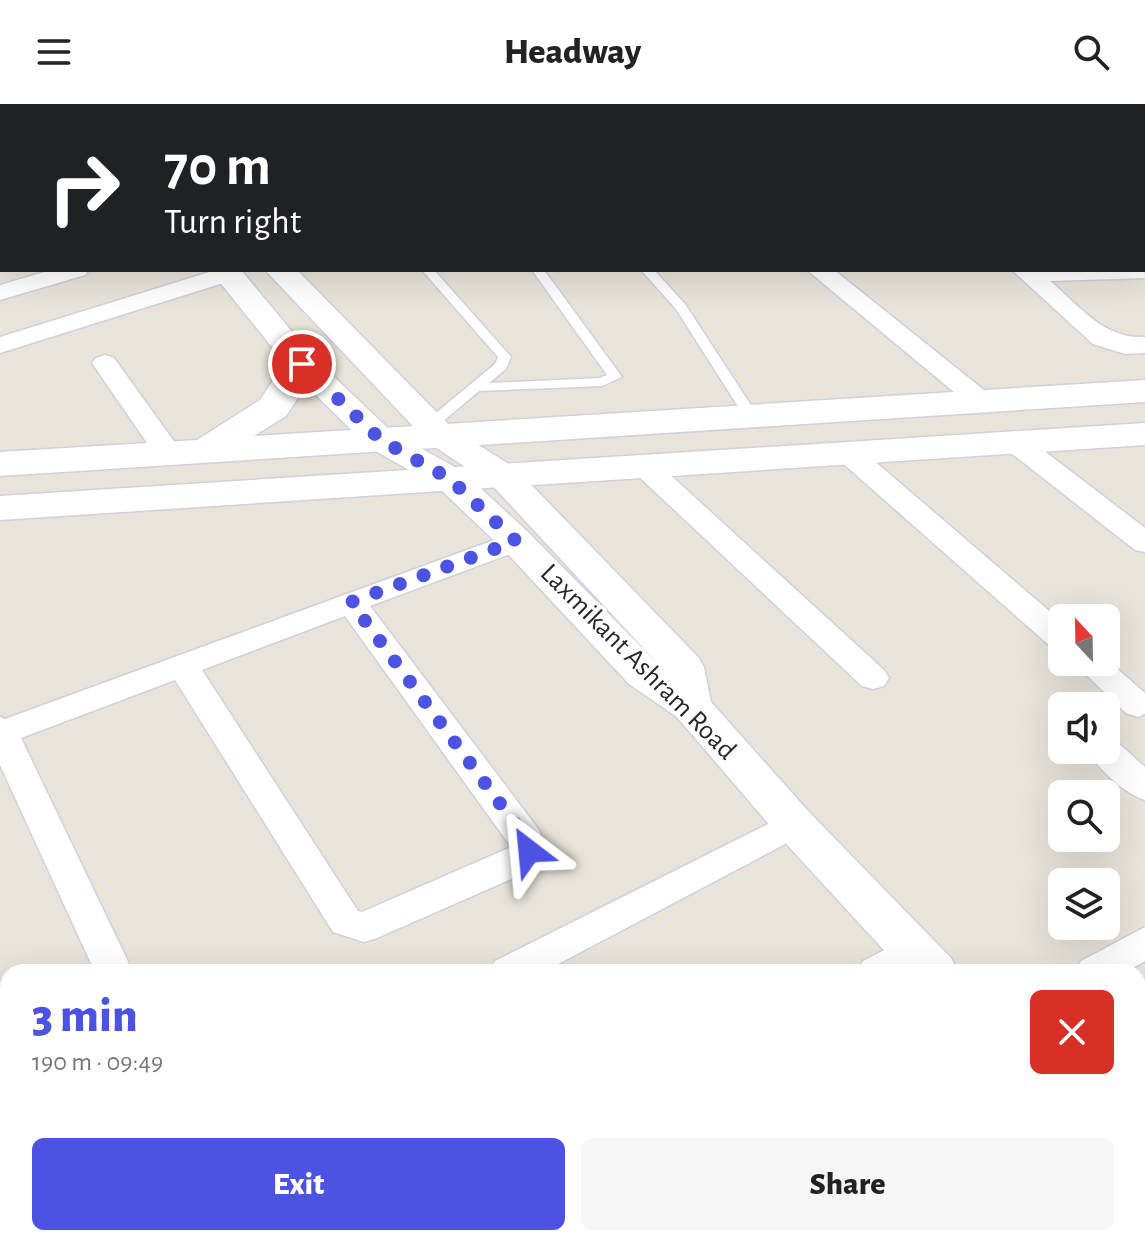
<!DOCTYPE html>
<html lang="en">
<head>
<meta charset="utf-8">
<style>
  body { margin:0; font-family:"Alegreya Sans",sans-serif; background:#f6f6f6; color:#222; height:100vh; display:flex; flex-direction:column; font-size:30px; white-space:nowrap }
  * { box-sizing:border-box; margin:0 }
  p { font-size:26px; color:#767676 }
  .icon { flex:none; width:44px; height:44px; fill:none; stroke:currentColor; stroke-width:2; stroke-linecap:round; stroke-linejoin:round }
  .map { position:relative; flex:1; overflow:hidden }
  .details { position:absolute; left:0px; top:860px; width:1146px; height:282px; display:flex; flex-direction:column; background:#fff; border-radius:24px 24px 0 0; box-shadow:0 8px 32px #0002 }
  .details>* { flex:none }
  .hud { position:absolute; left:0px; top:0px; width:1146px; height:168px; box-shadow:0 8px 32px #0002; background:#202124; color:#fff; overflow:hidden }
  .needle { width:52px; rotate:338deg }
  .controls { position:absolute; left:1048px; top:500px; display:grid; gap:16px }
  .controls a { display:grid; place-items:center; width:72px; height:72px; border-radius:12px; background:#fff; box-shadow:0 8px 32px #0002; font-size:40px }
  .pin { position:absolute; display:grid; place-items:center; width:68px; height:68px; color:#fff; margin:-34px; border:4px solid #fff; border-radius:50%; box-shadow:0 2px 8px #0007 }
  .me { position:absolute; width:88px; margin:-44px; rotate:331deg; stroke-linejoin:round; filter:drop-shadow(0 0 6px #0008) }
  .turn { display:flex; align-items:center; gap:28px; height:168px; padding:0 32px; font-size:36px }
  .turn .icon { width:104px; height:104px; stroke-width:2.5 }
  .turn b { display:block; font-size:56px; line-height:68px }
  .round { display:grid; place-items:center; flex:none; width:84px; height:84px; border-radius:12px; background:#f6f6f6 }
  .overview { display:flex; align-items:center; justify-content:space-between; height:136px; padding:0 32px }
  h1 { font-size:48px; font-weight:800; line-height:60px; color:#4c53e3 }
  .button { display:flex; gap:16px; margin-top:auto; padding:16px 32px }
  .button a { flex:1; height:92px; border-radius:12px; background:#4c53e3; color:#fff; font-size:32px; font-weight:800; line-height:92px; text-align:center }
  .button a+a { background:#f6f6f6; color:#222 }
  header { display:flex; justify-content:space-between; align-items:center; height:104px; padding:0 32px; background:#fff; font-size:36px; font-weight:800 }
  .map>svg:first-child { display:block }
</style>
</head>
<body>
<header><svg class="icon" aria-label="menu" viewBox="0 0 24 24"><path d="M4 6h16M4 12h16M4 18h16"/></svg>Headway<svg class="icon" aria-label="search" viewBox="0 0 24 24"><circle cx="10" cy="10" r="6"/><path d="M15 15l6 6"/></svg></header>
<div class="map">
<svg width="1145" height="1141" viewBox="0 0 1145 1141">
  <rect width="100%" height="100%" fill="#e8e4da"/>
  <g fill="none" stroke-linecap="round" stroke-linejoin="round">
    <defs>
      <g id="service">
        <polygon points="271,0 282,0 283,2 272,2"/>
        <polygon points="395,0 406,0 407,2 396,2"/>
        <polygon points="422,166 434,166 511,253 506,265 489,279 600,274 607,271 532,166 544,166 622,273 602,282 479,287 435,324 425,324 425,318 495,260 498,253"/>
        <polygon points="641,166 654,166 685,200 758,312 756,315 746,315 676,205"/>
      </g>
      <g id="minor">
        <polygon points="1078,0 1101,0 1102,2 1079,2"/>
        <rect x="1144" y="26" width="1" height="13"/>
        <rect x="1144" y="79" width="1" height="14"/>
        <path d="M1144,160L1145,174L1050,177C1081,203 1103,235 1145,233V249L1125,250L1093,240L1012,166H1144Z"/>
        <polygon points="51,166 89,166 85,171 0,196 0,181"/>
        <polygon points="216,166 237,166 240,170 236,175 0,249 0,233"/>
        <polygon points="807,166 834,166 990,291 994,297 990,303 972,303"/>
        <polygon points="105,251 114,254 178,343 182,349 178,355 168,357 158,355 92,259 96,254"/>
        <polygon points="1016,331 1026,333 1145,424 1145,448 1135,446 1006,345 1002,339 1006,333"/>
        <polygon points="848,341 858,343 1062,518 1062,546 1051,543 838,355 834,349 838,343"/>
        <polygon points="645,355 655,357 884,566 889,574 884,582 873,585 862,582 635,369 631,363 635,357"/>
        <path d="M516,428L526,430L531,437L526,444L370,502L539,726L547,747L534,765L377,834L364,838L333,828L175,576L21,634L133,868H95L0,661V613L5,615ZM345,512L511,743L362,808L358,807L202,566Z"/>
        <polygon points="1106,555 1145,589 1145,610 1138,613 1126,609 1073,558 1106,558"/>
        <path d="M1106,634L1116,637L1145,663V696C1124,689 1098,665 1087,646H1106Z"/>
        <polygon points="794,707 806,711 812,720 806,729 543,868 489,868 495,857"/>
        <polygon points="1145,823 1145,857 1126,868 1075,868 1081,857"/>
        <path d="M913,831L926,835L932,846C917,875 885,868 857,868L863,857Z"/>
        <polygon points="8,975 8,1012 0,1015 0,978"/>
        <polygon points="1145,1077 1145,1119 1138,1122 1138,1080"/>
        <polygon points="617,1134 670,1134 667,1141 614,1141"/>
        <polygon points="1065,1134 1116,1134 1113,1141 1062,1141"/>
      </g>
      <g id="tertiary">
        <polygon points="74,0 100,0 102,2 76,2"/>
        <polygon points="117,0 143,0 145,2 119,2"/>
        <polygon points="210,166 241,166 313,253 393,329 462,367 529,429 660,562 491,380 429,339 265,166 297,166 453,325 515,364 698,553 704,563 711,598 809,708 951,854 958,868 904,868 779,732 677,613 629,580 503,445 438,383 369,343 291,267"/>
        <polygon points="1138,1042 1145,1045 1145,1097 1138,1094"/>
      </g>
      <g id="secondary">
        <polygon points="302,249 315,252 320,260 286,312 254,332 1145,276 1145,298 0,372 0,348 197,336 260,296 289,252"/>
        <polygon points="1145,319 1145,341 0,416 0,392"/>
      </g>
    </defs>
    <!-- service casing -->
    <use href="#service" stroke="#d0d0de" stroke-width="3"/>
    <!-- minor casing -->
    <use href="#minor" stroke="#d0d0de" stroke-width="3"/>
    <!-- tertiary casing -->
    <use href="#tertiary" stroke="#d0d0de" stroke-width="3"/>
    <!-- secondary casing -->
    <use href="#secondary" stroke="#d0d0de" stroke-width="3"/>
    <!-- service -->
    <use href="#service" fill="#fff" fill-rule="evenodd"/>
    <!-- minor -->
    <use href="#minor" fill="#fff" fill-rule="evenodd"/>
    <!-- tertiary -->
    <use href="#tertiary" fill="#fff" fill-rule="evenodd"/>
    <!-- secondary -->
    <use href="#secondary" fill="#fff" fill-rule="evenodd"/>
  </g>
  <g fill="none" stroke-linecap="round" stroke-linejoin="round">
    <!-- route -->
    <polyline stroke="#4c53e3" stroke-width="14" stroke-dasharray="0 25.2" points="302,260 381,336 450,375 516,437 351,498 527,736 529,747"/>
  </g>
  <g text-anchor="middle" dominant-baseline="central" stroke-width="7" stroke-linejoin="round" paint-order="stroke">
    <!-- street labels -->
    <g font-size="28" fill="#272727" stroke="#fff">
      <text transform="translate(638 558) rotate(45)">Laxmikant Ashram Road</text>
    </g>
  </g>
</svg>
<div class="controls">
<a><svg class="needle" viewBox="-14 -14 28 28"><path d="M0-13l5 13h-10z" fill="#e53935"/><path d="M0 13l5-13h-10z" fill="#767676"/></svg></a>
<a><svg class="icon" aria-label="sound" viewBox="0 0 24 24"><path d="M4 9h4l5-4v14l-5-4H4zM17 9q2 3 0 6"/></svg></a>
<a><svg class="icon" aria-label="search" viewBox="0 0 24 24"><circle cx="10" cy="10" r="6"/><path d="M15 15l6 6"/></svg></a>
<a><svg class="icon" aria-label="layers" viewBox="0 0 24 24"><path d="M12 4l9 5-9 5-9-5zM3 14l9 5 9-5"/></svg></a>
</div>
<div class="pin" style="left:302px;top:260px;background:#d93025"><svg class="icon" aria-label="arrive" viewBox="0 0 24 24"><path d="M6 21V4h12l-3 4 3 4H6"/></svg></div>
<svg class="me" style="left:529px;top:747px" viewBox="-20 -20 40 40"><path d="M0-17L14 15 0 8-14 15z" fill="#4c53e3" stroke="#fff" stroke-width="4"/></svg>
<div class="hud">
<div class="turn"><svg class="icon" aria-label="right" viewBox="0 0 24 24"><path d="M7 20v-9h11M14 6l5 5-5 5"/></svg><div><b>70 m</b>Turn right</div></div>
</div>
<section class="details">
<div class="overview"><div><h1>3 min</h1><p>190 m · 09:49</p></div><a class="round" style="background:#d93025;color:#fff"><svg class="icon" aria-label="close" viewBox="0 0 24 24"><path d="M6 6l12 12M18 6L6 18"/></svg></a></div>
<div class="button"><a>Exit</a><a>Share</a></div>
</section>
</div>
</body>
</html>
